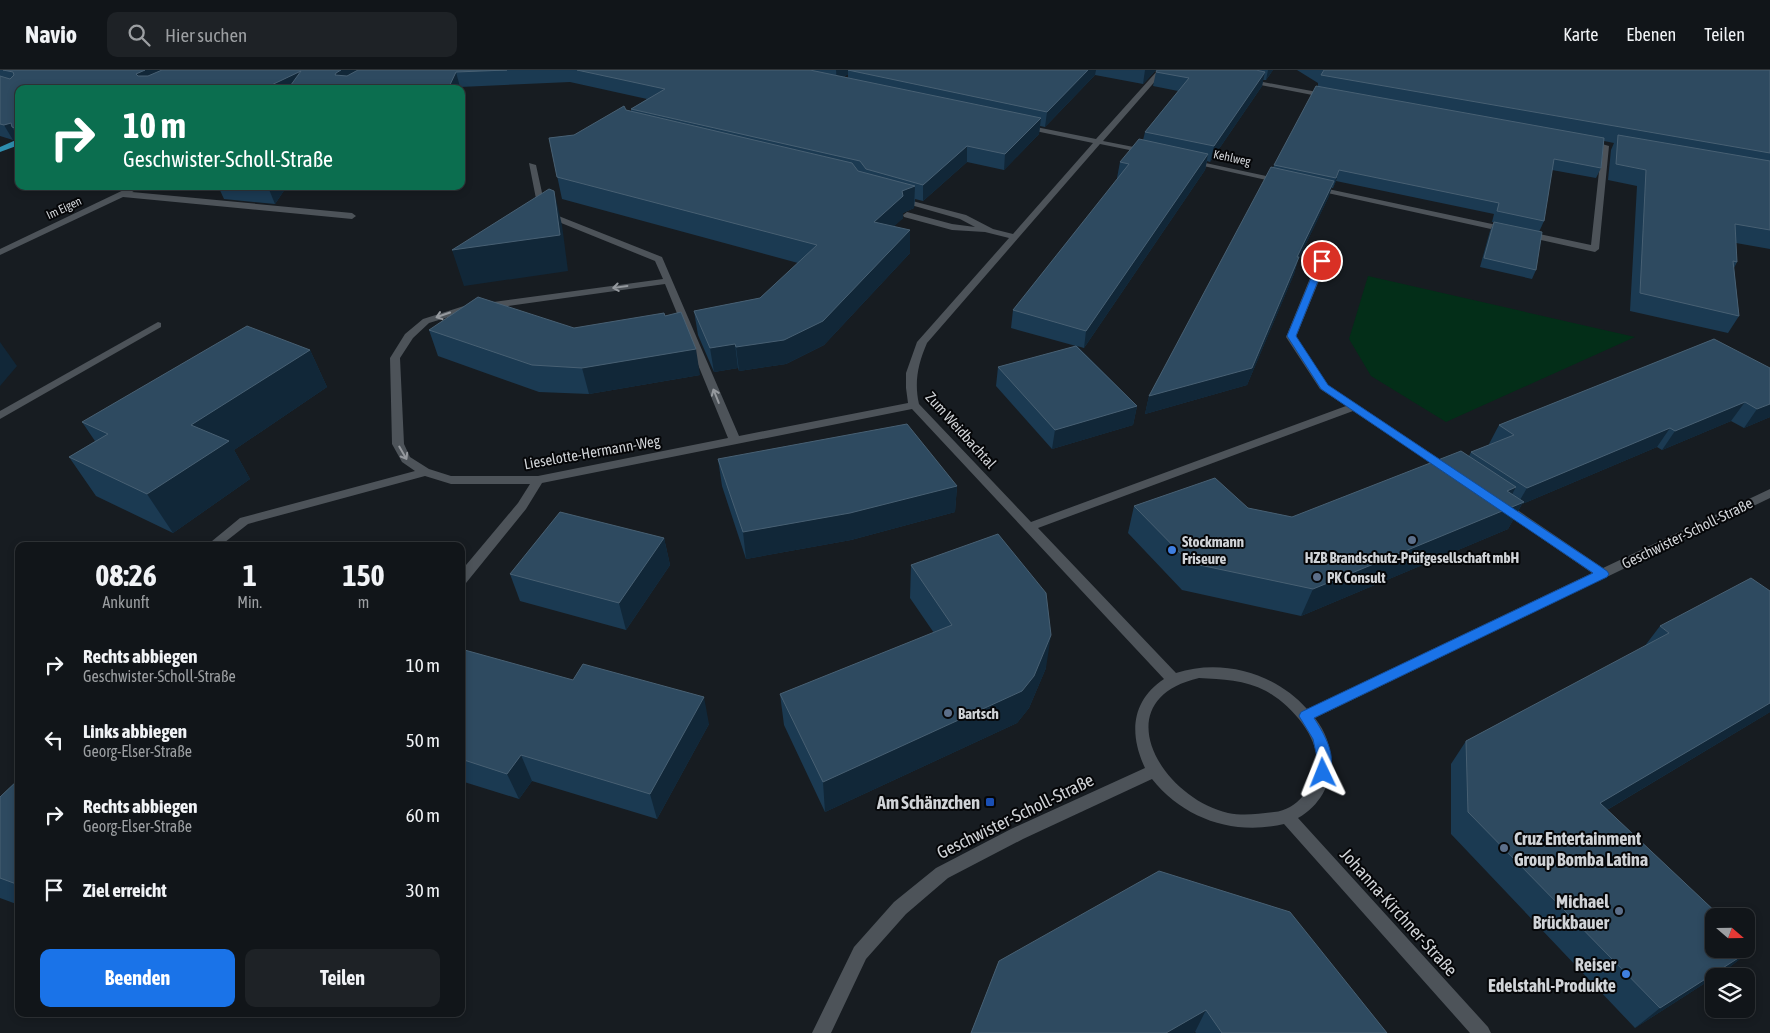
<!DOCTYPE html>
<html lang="de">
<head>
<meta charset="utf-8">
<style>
  body { margin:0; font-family:"Asap Condensed",sans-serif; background:#1e2226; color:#f1f3f6; height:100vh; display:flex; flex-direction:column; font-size:19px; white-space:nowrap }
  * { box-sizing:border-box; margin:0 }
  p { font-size:16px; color:#9c9fa2 }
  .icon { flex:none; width:28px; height:28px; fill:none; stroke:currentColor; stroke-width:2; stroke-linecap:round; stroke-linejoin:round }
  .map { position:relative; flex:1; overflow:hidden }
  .details { position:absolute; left:15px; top:472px; width:450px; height:475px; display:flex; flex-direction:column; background:#111519; border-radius:10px; box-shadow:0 2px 8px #0003,0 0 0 1px #303438 }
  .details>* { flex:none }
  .banner { position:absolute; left:15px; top:15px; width:450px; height:105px; border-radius:10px; box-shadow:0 2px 8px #0003,0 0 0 1px #303438; background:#0b6e4f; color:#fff; overflow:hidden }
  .needle { width:32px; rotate:110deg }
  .tools { position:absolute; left:1705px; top:838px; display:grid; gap:10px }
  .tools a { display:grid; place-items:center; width:50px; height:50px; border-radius:10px; background:#111519; box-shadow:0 2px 8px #0003,0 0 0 1px #303438; font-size:25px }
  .pin { position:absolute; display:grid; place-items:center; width:42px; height:42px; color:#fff; margin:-21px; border:2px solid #fff; border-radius:50%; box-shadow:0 1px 5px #0007 }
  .me { position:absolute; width:55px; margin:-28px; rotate:358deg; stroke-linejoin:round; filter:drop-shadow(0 0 4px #0008) }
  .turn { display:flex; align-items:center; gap:18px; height:105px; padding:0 25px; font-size:22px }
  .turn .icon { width:65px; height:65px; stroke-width:2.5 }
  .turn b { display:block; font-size:35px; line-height:42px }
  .eta { display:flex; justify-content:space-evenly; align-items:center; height:85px; text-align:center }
  .eta b { font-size:30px; font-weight:700; line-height:35px }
  .cta { display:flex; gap:10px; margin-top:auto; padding:10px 25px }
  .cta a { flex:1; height:58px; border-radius:10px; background:#1a73e8; color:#fff; font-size:20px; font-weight:700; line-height:58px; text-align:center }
  .cta a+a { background:#1e2226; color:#f1f3f6 }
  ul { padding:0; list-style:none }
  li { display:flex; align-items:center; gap:15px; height:75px; padding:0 25px }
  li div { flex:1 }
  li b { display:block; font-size:19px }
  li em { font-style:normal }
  header { display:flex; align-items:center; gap:30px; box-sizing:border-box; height:70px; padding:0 25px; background:#111519; border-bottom:1px solid #303438 }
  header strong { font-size:24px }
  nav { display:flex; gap:28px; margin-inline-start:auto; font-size:18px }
  .search { width:350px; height:45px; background:#1e2226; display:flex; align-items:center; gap:12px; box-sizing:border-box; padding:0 18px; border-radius:10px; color:#9c9fa2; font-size:19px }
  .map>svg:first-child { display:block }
</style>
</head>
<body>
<header>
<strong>Navio</strong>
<div class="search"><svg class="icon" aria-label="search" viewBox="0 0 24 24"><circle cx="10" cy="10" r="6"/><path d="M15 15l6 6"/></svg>Hier suchen</div>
<nav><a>Karte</a><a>Ebenen</a><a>Teilen</a></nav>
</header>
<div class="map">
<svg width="1770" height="963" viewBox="0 0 1770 963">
  <rect width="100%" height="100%" fill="#171c21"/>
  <!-- green -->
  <polygon fill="#032e18" points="1368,206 1635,267 1446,352 1371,306 1349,269"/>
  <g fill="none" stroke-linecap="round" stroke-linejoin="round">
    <!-- minor -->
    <g fill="#4d5359" fill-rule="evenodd">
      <path d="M1158,0H1165L1103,71L1149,80V84L1100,74L927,273C918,294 914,312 919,334L1031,452L1346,336L1320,319L1286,267L1317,191L1322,188L1327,191L1296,267L1328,315L1456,400L1454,403H1446L1353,341L1038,458L1176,603C1222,588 1275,603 1307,639L1592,503L1499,439L1497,436L1499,433H1507L1603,498L1770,419V428L1315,648C1341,681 1335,727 1298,748L1488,957L1491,963H1470L1284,754C1234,766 1184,749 1152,709L1023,769L948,808L906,844L866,889L831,963H812L854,877L894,832L936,798L1011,759L1145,698C1129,664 1131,631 1164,609L912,339L542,413L526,439L466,513L461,515V501L518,433L530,414H451L425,406L248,454L220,476H206L240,448L415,401L402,392L392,374L390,288L405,264L423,249L464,236L663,209L655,191L539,144L529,93L536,95L546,141L662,187L739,366L908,333L906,318V303L917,272L1009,168L985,162L952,160L904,147L903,145L907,142L952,154L975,157L960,149L897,131V127L966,145L993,159L1013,164L1093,73L1021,58V54L1096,69ZM665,214L728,368L538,406H451L429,399L410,387L404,374L400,288L413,268L429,253L465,242ZM1199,608C1222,609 1245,610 1266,621C1300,640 1339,691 1303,726C1295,735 1286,741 1274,742C1259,744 1243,746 1228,743C1160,727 1104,630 1199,608Z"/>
      <polygon points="1247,9 1328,24 1332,26 1328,28 1245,12 1244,11"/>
      <polygon points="1602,74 1609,76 1599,179 1595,182 1314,120 1310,118 1314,116 1591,175"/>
      <polygon points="1187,89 1280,109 1284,111 1280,113 1190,93 1187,93"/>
      <polygon points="132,116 143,116 132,122 352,143 356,146 352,149 123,127 0,185 0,179"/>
      <polygon points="158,252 161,253 161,257 0,349 0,341"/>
    </g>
    <!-- major -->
    <polygon fill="#2e8eae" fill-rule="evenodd" points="16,70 19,70 19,75 0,82 0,77"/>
  </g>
  <!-- wall -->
  <g fill="#1b3a52" fill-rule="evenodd">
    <path d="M0,0H1156L1143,14L1095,5L1045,57L1040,56L1039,64L1004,100L967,92L923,131L915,129L914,138L903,143V148L894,156L910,183L824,275L786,294L739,301L738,298L714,302L698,265L694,241L760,228L798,193L562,129L549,68L574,65L626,40L631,41V39L647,29L570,12L460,17L459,19H19V69L13,70L0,66ZM848,4V8L844,7Z"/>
    <polygon points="1157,0 1273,0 1266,10 1263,10 1262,16 1210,92 1207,91 1205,100 1084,278 1077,276 1137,336 1133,355 1052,379 996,316 998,297 1076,276 1011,258 1013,240 1118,109 1117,108 1120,92 1143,70 1145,62 1178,21 1153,16 1156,2"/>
    <polygon points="1297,0 1770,0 1770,179 1736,173 1737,192 1734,198 1739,246 1728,263 1630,241 1637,116 1608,110 1611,80 1614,73 1604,71 1601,98 1596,108 1552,100 1544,151 1539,162 1536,200 1532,209 1480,197 1490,161 1494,152 1492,152 1494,144 1336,111 1333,118 1331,118 1329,126 1298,190 1294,204 1247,315 1145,344 1149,326 1273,98 1274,95 1318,17 1318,13"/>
    <polygon points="218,116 287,116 275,134 224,129"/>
    <polygon points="665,246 700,305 589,324 539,322 438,286 429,260 574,258"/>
    <polygon points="1714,269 1770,347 1744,358 1731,351 1662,380 1657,377 1522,434 1508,459 1301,546 1182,520 1128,463 1134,436 1248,438 1292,447 1469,386 1471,382 1490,375 1489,374 1499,355"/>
    <polygon points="310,280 327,317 234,380 250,409 173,463 96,426 69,387 95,371 82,352"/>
    <polygon points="718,389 957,416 955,442 851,470 746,489 722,416"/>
    <polygon points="664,468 670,495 626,560 520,531 510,504"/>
    <polygon points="911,495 1046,598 1029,638 1017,653 825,742 784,655 780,624 934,563 910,528"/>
    <polygon points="1660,556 1770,642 1607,740 1754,878 1727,899 1635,958 1451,764 1451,694 1466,671 1644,577"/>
    <polygon points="461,579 709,654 657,749 532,711 519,729 461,711"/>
    <polygon points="19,709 19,835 0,828 0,727"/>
    <polygon points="999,891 1387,963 1196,963 1195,962 1193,963 971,963"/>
  </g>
  <!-- shaded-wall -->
  <g fill="#112738">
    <polygon points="145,0 184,0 143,19 136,4"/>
    <polygon points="341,0 375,0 341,17 335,5 336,3"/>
    <polygon points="836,0 854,0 848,0 848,4 837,12"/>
    <polygon points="1088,0 1096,0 1095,5 1045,57 1047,42"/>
    <polygon points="1145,0 1156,0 1143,14"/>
    <polygon points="1268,0 1273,0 1266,10"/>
    <polygon points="301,1 301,19 263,19"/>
    <polygon points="456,2 460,17 459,19 448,19"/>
    <polygon points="1265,2 1262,16 1210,92 1214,76"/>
    <polygon points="1041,48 1039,64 1004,100 1005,84"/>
    <polygon points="11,53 12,57 19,69 13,70 4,55"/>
    <polygon points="967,76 967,92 923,131 923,115"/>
    <polygon points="1208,84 1205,100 1084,278 1086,261"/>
    <polygon points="1339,100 1336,111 1333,118 1336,108"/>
    <polygon points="1334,111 1329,126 1298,190 1294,204 1247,315 1145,344 1149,326 1297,187"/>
    <polygon points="269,116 287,116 275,134 268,117"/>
    <polygon points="915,116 914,138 903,143 903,148 874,175 874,152 902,121"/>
    <polygon points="554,121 562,155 568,201 464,216 452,180"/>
    <polygon points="910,160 910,183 824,275 786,294 739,301 736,277"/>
    <polygon points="0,272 17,296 0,316"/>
    <polygon points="735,274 738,298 714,302 710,278"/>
    <polygon points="696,279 700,305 589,324 582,298"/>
    <polygon points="310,280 327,317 234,380 250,409 173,463 147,424 191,355"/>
    <polygon points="1745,332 1731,351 1662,380 1675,361"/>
    <polygon points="1770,334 1770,347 1744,358 1757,339"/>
    <polygon points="1137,336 1133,355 1052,379 1055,360"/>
    <polygon points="1670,358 1657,377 1522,434 1508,459 1301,546 1313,519 1507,421 1516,417 1503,441 1517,435 1527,418"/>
    <polygon points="957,416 955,442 851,470 746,489 743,462"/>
    <polygon points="664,468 670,495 626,560 619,533"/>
    <polygon points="1051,565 1046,598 1029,638 1017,653 825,742 823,712"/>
    <polygon points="704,627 709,654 657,749 650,724"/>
    <polygon points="1770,633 1770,642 1580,756 1600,733"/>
    <polygon points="521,685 532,711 519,729 507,704"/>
    <polygon points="1754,878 1727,899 1635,958 1660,938"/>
    <polygon points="1206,940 1195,962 1193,963 1166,963"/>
  </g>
  <!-- building -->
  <g fill="#2e4a60" stroke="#486073">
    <polygon points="3,0 145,0 136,4 138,6 148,6 162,0 341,0 336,3 335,5 347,6 358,0 507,0 456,2 448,19 288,19 301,1 263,19 19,19 19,59 12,57 11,53 4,55 0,54 0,6 10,9 14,5 13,2"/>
    <polygon points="577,0 810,0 1041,48 1005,84 967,76 923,115 866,99 860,91 631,39 665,19"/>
    <polygon points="848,0 1088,0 1047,42"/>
    <polygon points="1157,0 1256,0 1265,2 1214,76 1145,62 1189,8 1156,2"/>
    <polygon points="1324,0 1770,0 1770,83 1321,5"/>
    <polygon points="1316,16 1604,68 1601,98 1554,89 1544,151 1497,141 1499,133 1339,100 1336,108 1274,95"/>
    <polygon points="624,36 626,40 852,93 858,101 915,116 902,121 903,126 874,152 910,160 823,251 784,270 736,277 735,274 710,278 694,241 760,228 817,175 557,107 549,68 574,65"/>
    <polygon points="1618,65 1770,91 1770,160 1735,154 1737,192 1733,191 1739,246 1640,223 1646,100 1616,94"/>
    <polygon points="1139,69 1208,84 1086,261 1013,240 1129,94 1120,92"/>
    <polygon points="1271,97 1334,111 1297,187 1299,187 1252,298 1149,326"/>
    <polygon points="255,116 269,116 268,117"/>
    <polygon points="549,119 554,121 560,165 452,180"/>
    <polygon points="1494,152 1542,162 1536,200 1484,188"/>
    <polygon points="478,227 574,258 664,243 665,246 681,242 696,279 582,298 532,295 429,260"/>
    <polygon points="247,256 310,280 191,355 229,371 147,424 69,387 108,364 82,352"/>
    <polygon points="1714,269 1770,298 1770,334 1757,339 1745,332 1675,361 1670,358 1527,418 1471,382 1514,365 1499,355"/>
    <polygon points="1076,276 1137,336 1055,360 998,297"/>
    <polygon points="907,354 957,416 850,443 743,462 718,389"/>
    <polygon points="1461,381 1516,417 1507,421 1524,432 1313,519 1190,493 1134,436 1215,408 1248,438 1292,447"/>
    <polygon points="560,442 664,468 619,533 510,504"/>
    <polygon points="998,464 1046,523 1051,565 1034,606 1022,621 823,712 780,624 952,555 911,495"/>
    <polygon points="262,473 276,476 259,476"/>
    <polygon points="1751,508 1770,521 1770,633 1600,733 1720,846 1714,846 1714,879 1746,879 1746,871 1754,878 1660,938 1468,742 1466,671 1669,563 1660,556"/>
    <polygon points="461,579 573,610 583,594 704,627 650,724 521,685 507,704 461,689"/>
    <polygon points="19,709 19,815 0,808 0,727"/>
    <polygon points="1159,801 1290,842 1387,963 1222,963 1206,940 1166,963 971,963 999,891"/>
  </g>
  <!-- one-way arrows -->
  <defs><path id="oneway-shaft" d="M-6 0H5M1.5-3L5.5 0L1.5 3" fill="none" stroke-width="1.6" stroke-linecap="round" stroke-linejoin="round" transform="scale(1.25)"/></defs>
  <g stroke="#95999e">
    <use href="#oneway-shaft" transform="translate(620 217) rotate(172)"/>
    <use href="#oneway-shaft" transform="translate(443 245) rotate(161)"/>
    <use href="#oneway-shaft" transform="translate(716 326) rotate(-112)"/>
    <use href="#oneway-shaft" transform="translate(403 383) rotate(60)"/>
  </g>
  <!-- route -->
  <path fill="#1a73e8" stroke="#114b97" d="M1322,188L1326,191L1296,266L1328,315L1607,501L1609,504L1607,507L1314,648C1325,665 1338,687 1328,708L1323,709L1318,708L1316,703L1318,692L1313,669L1299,646L1301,642L1593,503L1321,319L1287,266L1318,191Z"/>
  <!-- markers -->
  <g fill="#5c6f8a" stroke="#050608" stroke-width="2">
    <circle cx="1412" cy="470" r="5"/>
    <circle cx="1317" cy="507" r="5"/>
    <circle cx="948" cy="643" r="5"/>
    <circle cx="1504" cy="778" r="5"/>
    <circle cx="1619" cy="841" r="5"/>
  </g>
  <g fill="#3f7fe0" stroke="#050608" stroke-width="2">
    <circle cx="1172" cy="480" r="5"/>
    <circle cx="1626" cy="904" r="5"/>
  </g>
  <rect fill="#1a4fb4" stroke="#050608" stroke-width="2" x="985" y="727" width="10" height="10" rx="2.5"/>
  <g text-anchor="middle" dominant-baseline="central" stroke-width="4" stroke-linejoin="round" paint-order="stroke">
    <!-- far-street labels -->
    <g font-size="12" fill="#d0d3d7" stroke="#050608">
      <text transform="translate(1232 88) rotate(12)">Kehlweg</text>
      <text transform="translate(64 138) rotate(-25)">Im Eigen</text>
    </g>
    <!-- street labels -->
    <g font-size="15" fill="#d0d3d7" stroke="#050608">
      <text transform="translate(961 360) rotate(48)">Zum Weidbachtal</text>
      <text transform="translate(592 382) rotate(-10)">Lieselotte-Hermann-Weg</text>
      <text transform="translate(1687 463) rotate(-26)">Geschwister-Scholl-Straße</text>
    </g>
    <!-- poi labels -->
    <g font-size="15" font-weight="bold" fill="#d0d3d7" stroke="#050608" text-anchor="start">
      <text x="1182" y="471">Stockmann<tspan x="1182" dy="17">Friseure</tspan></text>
      <text x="1412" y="487" text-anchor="middle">HZB Brandschutz-Prüfgesellschaft mbH</text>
      <text x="1327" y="507">PK Consult</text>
      <text x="958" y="643">Bartsch</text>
    </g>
    <!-- near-poi labels -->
    <g font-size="18" font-weight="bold" fill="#d0d3d7" stroke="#050608" text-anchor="end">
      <text x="980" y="732">Am Schänzchen</text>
      <text x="1514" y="768" text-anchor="start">Cruz Entertainment<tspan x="1514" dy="21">Group Bomba Latina</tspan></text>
      <text x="1609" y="831">Michael<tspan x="1609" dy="21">Brückbauer</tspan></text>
      <text x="1616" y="894">Reiser<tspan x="1616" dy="21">Edelstahl-Produkte</tspan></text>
    </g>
    <!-- near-street labels -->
    <g font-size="18" fill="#d0d3d7" stroke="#050608">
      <text transform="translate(1015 746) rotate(-26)">Geschwister-Scholl-Straße</text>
      <text transform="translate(1399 842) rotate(48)">Johanna-Kirchner-Straße</text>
    </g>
  </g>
</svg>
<div class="tools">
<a><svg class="needle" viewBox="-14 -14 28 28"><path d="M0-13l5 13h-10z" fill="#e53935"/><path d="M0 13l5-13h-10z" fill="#9c9fa2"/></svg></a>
<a><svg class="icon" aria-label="layers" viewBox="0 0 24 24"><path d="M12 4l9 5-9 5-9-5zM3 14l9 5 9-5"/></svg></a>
</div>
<div class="pin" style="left:1322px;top:191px;background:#d93025"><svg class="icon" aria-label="arrive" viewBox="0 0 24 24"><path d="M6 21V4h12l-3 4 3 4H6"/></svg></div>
<svg class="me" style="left:1323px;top:703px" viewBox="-20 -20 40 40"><path d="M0-17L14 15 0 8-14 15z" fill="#1a73e8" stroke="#fff" stroke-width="4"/></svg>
<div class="banner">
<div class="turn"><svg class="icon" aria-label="right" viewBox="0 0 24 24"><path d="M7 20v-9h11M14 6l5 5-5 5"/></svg><div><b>10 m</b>Geschwister-Scholl-Straße</div></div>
</div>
<section class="details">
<div class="eta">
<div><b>08:26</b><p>Ankunft</p></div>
<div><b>1</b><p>Min.</p></div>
<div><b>150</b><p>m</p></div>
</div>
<ul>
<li><svg class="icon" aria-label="right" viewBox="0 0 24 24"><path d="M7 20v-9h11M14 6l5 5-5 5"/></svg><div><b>Rechts abbiegen</b><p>Geschwister-Scholl-Straße</p></div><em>10 m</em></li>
<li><svg class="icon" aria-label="left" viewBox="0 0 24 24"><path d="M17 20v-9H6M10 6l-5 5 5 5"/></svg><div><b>Links abbiegen</b><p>Georg-Elser-Straße</p></div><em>50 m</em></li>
<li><svg class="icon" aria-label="right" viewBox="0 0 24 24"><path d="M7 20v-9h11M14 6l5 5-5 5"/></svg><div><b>Rechts abbiegen</b><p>Georg-Elser-Straße</p></div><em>60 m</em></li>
<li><svg class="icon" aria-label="arrive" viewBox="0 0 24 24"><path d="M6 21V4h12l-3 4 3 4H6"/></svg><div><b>Ziel erreicht</b></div><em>30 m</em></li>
</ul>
<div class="cta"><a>Beenden</a><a>Teilen</a></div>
</section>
</div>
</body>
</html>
